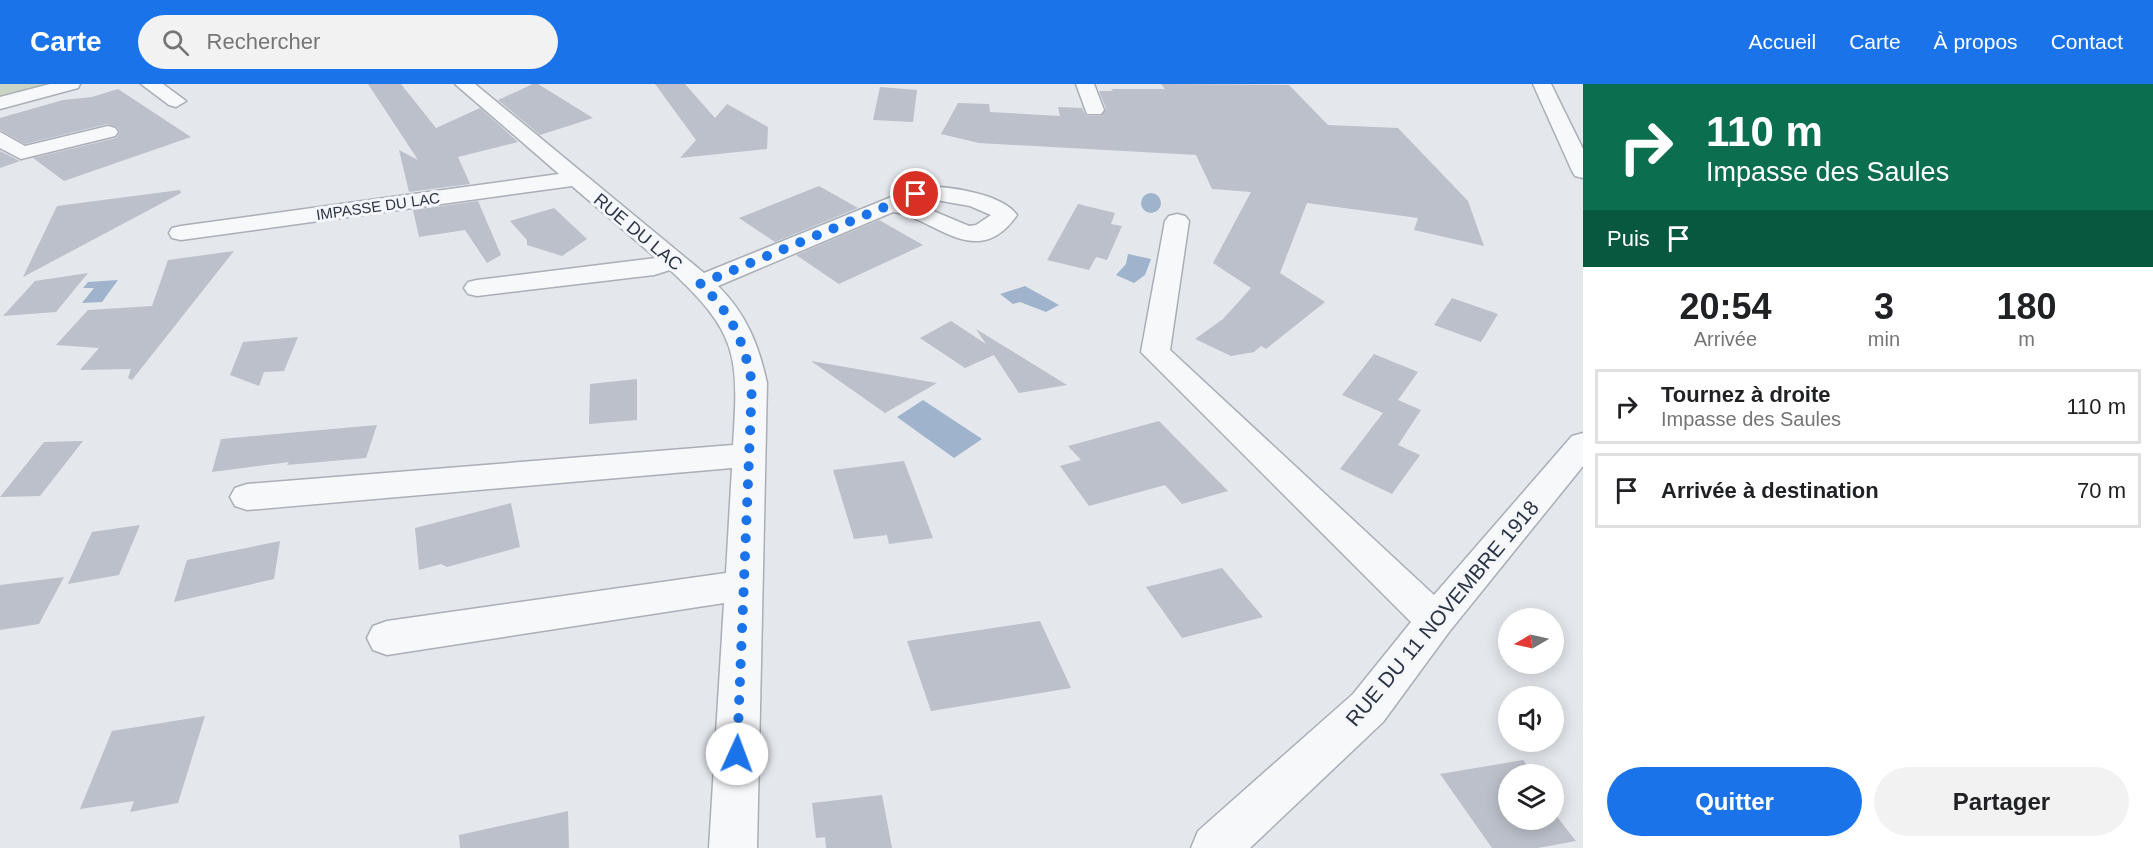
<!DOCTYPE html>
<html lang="fr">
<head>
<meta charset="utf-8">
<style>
  body { margin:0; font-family:Arial,sans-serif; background:#f2f2f2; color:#202124; height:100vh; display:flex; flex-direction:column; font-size:22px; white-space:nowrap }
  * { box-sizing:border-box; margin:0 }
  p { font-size:20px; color:#757577 }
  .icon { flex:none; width:33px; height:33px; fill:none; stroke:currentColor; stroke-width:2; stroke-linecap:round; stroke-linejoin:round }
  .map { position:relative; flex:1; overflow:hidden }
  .panel { display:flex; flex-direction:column; background:#fff; width:570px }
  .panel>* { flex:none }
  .guide { background:#0b6e4f; color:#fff; overflow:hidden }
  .needle { width:39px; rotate:261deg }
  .buttons { position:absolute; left:1498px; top:524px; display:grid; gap:12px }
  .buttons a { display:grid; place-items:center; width:66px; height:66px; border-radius:50%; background:#fff; box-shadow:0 3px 15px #0003; font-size:30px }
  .pin { position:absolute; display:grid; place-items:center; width:51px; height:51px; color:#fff; margin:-26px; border:3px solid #fff; border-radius:50%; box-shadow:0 2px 6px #0007 }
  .me { position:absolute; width:66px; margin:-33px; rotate:2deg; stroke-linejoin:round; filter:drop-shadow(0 0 4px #0008) }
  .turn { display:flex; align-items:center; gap:21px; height:126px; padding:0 24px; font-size:27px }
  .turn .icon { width:78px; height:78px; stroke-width:2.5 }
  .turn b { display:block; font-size:42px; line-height:51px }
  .then { display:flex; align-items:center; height:57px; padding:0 24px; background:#0003; gap:12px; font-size:22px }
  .eta { display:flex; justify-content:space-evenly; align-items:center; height:102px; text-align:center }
  .eta b { font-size:36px; font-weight:700; line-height:42px }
  .button { display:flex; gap:12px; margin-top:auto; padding:12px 24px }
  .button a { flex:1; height:69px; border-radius:36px; background:#1a73e8; color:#fff; font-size:24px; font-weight:700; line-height:69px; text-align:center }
  .button a+a { background:#f2f2f2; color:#202124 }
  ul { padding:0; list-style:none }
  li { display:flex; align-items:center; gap:18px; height:75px; margin:0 12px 9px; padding:0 12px; border:3px solid #e0e0e0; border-radius:0px }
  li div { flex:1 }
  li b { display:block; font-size:22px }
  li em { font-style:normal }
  header { display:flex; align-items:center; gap:36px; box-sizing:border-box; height:84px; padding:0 30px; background:#1a73e8; color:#fff }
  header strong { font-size:28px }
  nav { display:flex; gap:33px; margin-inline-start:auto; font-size:21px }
  .search { width:420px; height:54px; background:#f2f2f2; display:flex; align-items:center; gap:15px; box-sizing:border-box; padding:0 21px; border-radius:33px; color:#757577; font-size:22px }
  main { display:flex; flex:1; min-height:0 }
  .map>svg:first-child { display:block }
</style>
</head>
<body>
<header>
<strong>Carte</strong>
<div class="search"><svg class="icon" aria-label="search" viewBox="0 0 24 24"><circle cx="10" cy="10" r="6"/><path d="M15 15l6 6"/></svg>Rechercher</div>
<nav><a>Accueil</a><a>Carte</a><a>À propos</a><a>Contact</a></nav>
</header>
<main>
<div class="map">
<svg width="1583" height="764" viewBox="0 0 1583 764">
  <rect width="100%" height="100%" fill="#e4e7ec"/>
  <!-- green -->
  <polygon fill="#c9d6c5" points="0,0 54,0 0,14"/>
  <!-- water -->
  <g fill="#9fb4cc">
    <circle cx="1151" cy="119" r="10"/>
    <polygon points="1128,170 1151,175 1145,191 1134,199 1116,191 1126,180"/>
    <polygon points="118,196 102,218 82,219 94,204 83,204 88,198"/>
    <polygon points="1025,202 1059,221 1046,228 1020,218 1013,220 1000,210"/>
    <polygon points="923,316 982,355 954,374 897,333"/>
  </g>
  <!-- building -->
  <g fill="#bbc0ca">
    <polygon points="368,0 401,0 436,44 480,24 518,58 458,73 470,100 409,108 399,66 418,76"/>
    <polygon points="533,0 538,0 593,34 540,51 498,16"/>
    <polygon points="655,0 685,0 715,34 727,20 768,43 767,65 680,74 696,56"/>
    <polygon points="1161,0 1289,1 1328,41 1398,44 1468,117 1484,162 1414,146 1418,134 1307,119 1280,189 1325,218 1266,265 1261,262 1254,268 1231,272 1195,255 1223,235 1251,204 1213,179 1251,108 1212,105 1196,71 979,59 941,50 958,19 989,20 990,28 1060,32 1058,23 1082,24 1086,32 1101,32 1106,25 1099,7 1113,7 1111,5 1165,5"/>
    <polygon points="880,3 917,6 913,38 873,36"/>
    <polygon points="118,5 191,53 64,97 33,74 116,54 120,48 117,43 107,40 25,60 0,46 0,34 63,16 92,13"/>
    <polygon points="0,67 20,77 0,84"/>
    <polygon points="819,102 858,124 775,158 739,134"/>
    <polygon points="180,106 181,109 23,193 57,122"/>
    <polygon points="478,117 501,171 487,179 465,146 419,153 413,126"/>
    <polygon points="1078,120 1115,129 1111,140 1122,142 1107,176 1096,173 1089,186 1047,176"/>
    <polygon points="554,124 587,155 562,172 527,161 527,156 510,137"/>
    <polygon points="879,136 923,161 839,200 796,171"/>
    <polygon points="234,167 132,296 128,294 131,285 80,286 99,264 56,261 88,226 152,222 168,176"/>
    <polygon points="88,189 56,228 3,232 35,197"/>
    <polygon points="1452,214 1498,230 1481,258 1434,241"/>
    <polygon points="951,237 986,260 976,245 1067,301 1019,309 994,271 965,284 920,254"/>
    <polygon points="298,253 284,287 264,288 259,302 230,291 243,258"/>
    <polygon points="1374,270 1418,288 1398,316 1421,326 1398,361 1420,371 1392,410 1340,385 1383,329 1342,311"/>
    <polygon points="811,277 937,299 885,329"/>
    <polygon points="637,295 637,336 589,340 590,300"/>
    <polygon points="1159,337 1228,407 1182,420 1165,401 1089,422 1060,382 1081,376 1068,362"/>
    <polygon points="377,341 366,374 287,381 289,378 212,388 221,355"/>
    <polygon points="83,357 40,412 0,413 44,358"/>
    <polygon points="904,377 933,454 889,460 887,451 854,455 833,386"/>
    <polygon points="511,419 520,463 447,483 441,480 419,486 415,444"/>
    <polygon points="140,441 119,491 68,500 92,448"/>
    <polygon points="280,457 274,495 174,518 187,476"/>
    <polygon points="1222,484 1263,533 1182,554 1146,503"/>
    <polygon points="64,493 39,540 0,546 0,501"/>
    <polygon points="1040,537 1071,604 931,627 907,557"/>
    <polygon points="205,632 178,719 130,728 134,717 80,725 112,647"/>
    <polygon points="1523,676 1534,690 1509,690 1509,735 1554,735 1554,729 1576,757 1538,764 1492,764 1440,690"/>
    <polygon points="882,711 892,764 826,764 825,753 816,754 812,719"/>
    <polygon points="568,727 569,764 460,764 459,751"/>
  </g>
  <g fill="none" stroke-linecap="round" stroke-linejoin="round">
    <defs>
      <g id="minor">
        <polygon points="50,0 80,0 78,4 0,25 0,13"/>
        <polygon points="141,0 163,0 186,17 176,23 169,21"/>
        <path d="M455,0H475L704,189L916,103C942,101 1001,108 1017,131C977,189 934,133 893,128L718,202C746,229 759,262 767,299L757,764H709L724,519L387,571L373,566L367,554L373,542L387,537L726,489L732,384L247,426L235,422L230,413L235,404L247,400L733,361C739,271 738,249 670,186L654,191L477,212L468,210L464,204L468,198L477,196L656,174L572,102L181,156L172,154L169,149L172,144L181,142L559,90ZM936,116L970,122L991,131L976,141L969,142L914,119Z"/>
        <polygon points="1076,0 1094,0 1104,26 1101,30 1087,30"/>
        <polygon points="1533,0 1551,0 1583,65 1583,94 1575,92 1572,87"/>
        <polygon points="108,42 115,44 118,48 115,52 21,75 0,64 0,48 25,62"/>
        <polygon points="1177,130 1185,132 1189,137 1170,266 1434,511 1572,352 1583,349 1583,382 1449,548 1383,638 1250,764 1191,764 1198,747 1353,610 1411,538 1141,268 1165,137 1169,132"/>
      </g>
    </defs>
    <!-- minor casing -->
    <use href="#minor" stroke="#a9aeb7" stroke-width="3"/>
    <!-- minor -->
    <use href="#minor" fill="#f7f8fa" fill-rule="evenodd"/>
  </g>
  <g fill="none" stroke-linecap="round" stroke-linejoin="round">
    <!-- route -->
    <path stroke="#1a73e8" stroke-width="10" stroke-dasharray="0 18" d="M737,670L752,299C744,258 732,229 700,200L916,110"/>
  </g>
  <g text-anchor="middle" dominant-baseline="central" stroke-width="6" stroke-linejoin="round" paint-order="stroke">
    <!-- far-street labels -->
    <g font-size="15" fill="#2b3445" stroke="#f4f6f9">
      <text transform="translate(378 122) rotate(-8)">IMPASSE DU LAC</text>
    </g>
    <!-- street labels -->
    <g font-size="18" fill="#2b3445" stroke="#f4f6f9">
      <text transform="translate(638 148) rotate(40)">RUE DU LAC</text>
    </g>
    <!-- near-street labels -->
    <g font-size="21" fill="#2b3445" stroke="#f4f6f9">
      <text transform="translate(1442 529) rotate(-50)">RUE DU 11 NOVEMBRE 1918</text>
    </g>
  </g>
</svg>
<div class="buttons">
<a><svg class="needle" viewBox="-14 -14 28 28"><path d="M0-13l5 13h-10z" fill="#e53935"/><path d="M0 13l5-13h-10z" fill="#757577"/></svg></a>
<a><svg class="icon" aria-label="sound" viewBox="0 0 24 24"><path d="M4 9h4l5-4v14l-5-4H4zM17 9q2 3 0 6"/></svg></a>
<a><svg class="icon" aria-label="layers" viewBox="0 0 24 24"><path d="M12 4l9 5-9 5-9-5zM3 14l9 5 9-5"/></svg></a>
</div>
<div class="pin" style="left:916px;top:110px;background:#d93025"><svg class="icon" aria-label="arrive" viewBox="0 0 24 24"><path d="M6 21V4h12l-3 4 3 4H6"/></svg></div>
<svg class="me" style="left:737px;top:670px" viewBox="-20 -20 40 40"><circle r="19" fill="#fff"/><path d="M0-13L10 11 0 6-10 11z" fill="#1a73e8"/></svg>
</div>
<section class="panel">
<div class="guide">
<div class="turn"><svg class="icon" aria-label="right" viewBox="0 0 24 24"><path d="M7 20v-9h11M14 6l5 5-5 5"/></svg><div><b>110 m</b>Impasse des Saules</div></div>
<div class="then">Puis<svg class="icon" aria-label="arrive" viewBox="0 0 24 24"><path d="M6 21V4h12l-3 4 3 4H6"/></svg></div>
</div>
<div class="eta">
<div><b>20:54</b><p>Arrivée</p></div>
<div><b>3</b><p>min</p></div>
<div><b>180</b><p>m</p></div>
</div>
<ul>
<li><svg class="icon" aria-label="right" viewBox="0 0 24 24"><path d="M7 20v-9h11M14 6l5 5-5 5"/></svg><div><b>Tournez à droite</b><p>Impasse des Saules</p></div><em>110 m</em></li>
<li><svg class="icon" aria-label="arrive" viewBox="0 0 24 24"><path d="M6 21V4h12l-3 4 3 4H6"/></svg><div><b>Arrivée à destination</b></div><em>70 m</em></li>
</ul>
<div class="button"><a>Quitter</a><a>Partager</a></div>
</section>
</main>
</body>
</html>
